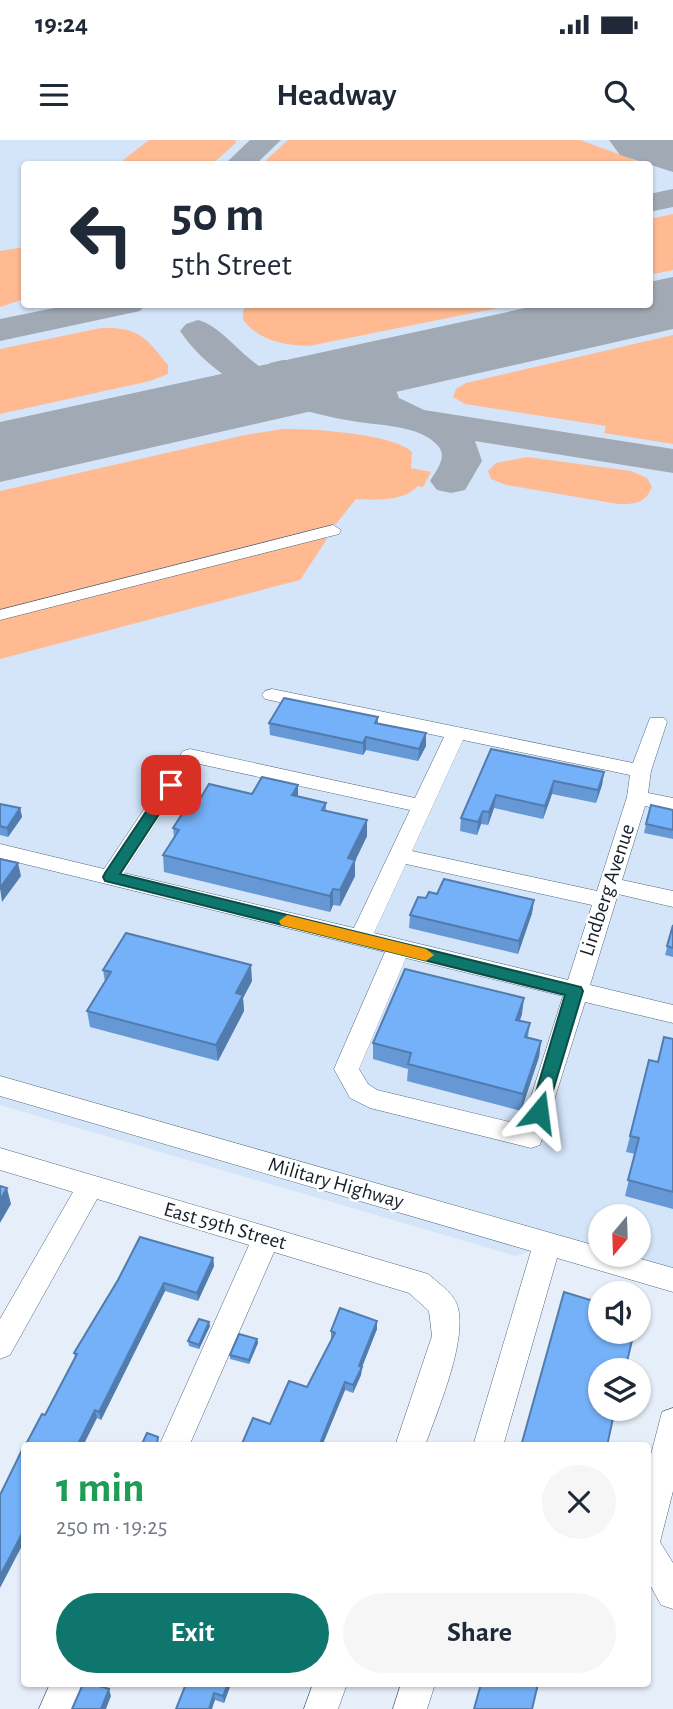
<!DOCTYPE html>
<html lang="en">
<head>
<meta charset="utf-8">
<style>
  body { margin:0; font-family:"Alegreya Sans",sans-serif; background:#f6f6f7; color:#1f2937; height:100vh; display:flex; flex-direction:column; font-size:26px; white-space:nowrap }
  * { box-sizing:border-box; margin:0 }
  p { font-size:23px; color:#747a83 }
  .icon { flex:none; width:38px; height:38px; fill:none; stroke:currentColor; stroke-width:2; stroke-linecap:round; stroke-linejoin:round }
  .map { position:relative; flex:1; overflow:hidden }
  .sheet { position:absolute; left:21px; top:1302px; width:630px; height:245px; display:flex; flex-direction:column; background:#fff; border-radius:7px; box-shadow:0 2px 5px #0004 }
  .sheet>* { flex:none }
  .guide { position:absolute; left:21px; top:21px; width:632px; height:147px; border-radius:7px; box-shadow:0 2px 5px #0004; background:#fff; color:#1f2937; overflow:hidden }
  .needle { width:46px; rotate:199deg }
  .buttons { position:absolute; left:588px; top:1064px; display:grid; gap:14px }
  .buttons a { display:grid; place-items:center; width:63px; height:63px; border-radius:50%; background:#fff; box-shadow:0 2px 5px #0004; font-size:35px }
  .pin { position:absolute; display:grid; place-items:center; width:60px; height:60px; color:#fff; margin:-30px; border-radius:14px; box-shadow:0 4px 10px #0006 }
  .me { position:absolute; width:77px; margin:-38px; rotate:16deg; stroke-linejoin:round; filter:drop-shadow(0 0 5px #0008) }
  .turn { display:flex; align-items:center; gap:24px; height:147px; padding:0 35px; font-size:32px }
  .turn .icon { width:91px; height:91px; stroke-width:2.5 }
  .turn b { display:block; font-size:49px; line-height:60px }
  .round { display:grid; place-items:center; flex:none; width:74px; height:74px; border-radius:37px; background:#f6f6f7 }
  .overview { display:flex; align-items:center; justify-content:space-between; height:119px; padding:0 35px }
  h1 { font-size:42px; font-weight:700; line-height:52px; color:#1e9e55 }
  .button { display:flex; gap:14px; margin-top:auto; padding:14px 35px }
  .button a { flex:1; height:80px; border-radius:42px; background:#0f766e; color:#fff; font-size:28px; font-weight:700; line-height:80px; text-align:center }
  .button a+a { background:#f6f6f7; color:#1f2937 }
  .status { display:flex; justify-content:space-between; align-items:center; height:49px; padding:0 35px; background:#fff; direction:ltr }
  .status svg { height:19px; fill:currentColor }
  header { display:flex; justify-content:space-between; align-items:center; height:91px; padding:0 35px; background:#fff; font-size:32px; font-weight:700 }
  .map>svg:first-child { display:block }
</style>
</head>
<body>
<div class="status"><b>19:24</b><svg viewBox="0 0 49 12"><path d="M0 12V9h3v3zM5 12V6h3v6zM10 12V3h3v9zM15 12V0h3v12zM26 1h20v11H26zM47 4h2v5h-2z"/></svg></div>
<header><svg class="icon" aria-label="menu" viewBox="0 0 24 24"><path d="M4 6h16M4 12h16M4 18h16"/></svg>Headway<svg class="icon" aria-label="search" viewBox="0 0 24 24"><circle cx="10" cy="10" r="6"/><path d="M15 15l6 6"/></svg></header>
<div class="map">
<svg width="673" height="1569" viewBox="0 0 673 1569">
  <rect width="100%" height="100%" fill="#e5eef9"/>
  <!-- built -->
  <path fill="#d4e5fa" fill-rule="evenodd" d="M0,0H673V1140L547,1105L516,1116L0,965ZM24,24H649V164H24ZM600,1076H639V1115H600Z"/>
  <!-- green -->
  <g fill="#ffba91">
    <polygon points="149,0 235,0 236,3 212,24 118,24"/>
    <polygon points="288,0 580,0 646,24 262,24"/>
    <polygon points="673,74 673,130 649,135 649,79"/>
    <polygon points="24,107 24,159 0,167 0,111"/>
    <path d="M247,165V164L513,165L309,206C283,205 260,201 243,180V171Z"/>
    <path d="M101,188C140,187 145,197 168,225V234L150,241L0,274V209Z"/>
    <polygon points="673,195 673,304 604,293 606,286 465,264 453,257 456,249 466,243"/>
    <path d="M283,289C310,288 395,294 412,312L411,328L431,332L423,347L418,346C403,362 376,360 356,359L336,384L0,470V351L245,295Z"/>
    <path d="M527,317L631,331L647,338L652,347C645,364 635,364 618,364L506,345L491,339L488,331L496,323Z"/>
    <polygon points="325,397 327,399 300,440 0,519 0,480"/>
  </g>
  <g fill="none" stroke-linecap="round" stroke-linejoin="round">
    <!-- taxiway -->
    <g fill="#a0a9b4" fill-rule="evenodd">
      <polygon points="250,0 281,0 256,24 225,24"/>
      <polygon points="673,49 673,67 649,72 649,54"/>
      <polygon points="74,164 145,164 140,171 0,201 0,179"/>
      <path d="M198,180C222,186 241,217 266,230L270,223L283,220L341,222L434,205L447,208L452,216C439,235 408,228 395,248L399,258L424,270L673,309V333L475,301L482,321L465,350L451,353L437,350L430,341C436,331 447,318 439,307C421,284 377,286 352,281C286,269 220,249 180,191L186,184ZM363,240L357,248L361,260L294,242L341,244Z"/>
      <polygon points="43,290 57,294 63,302 57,310 0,321 0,297"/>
    </g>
    <!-- runway -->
    <g fill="#a0a9b4" fill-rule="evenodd">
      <polygon points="609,0 673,0 673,32 620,15"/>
      <polygon points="673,137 673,189 0,342 0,282 544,164 649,164 649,142"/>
    </g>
    <defs>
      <g id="minor">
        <polygon points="333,385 341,390 339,394 0,480 0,470"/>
        <path d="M272,549L633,623L650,578H664L667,582L651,631L648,653L673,658V672L645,666L622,740L673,751V767L618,754L590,845L673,865V883L585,862L540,1005L531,1008L370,968L350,958L334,929L385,812L0,718V704L104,729L183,611L190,609L415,658L444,597L265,559L262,555L265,551ZM463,600L630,635L627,657L597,751L412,711ZM195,623L410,670L354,788L124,733ZM406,724L592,765L568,840L374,793ZM406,818L563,856L522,985L377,950L368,944L359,929Z"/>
        <polygon points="0,936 600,1107 600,1115 627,1115 673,1128 673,1152 557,1118 503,1306 473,1306 531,1111 0,956"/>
        <path d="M0,1008L428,1134C436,1141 446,1148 453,1157C475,1186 436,1273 425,1306H395L432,1196L429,1171L409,1153L274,1112L189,1306H159L249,1105L97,1059L10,1215L0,1219V1179L73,1052L0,1030Z"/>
        <polygon points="673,1268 673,1351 660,1402 673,1423 673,1469 661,1465 648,1441 648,1326 662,1272"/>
        <polygon points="50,1544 85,1544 74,1569 39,1569"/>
        <polygon points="313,1544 347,1544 338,1569 304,1569"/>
        <polygon points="401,1544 435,1544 427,1569 393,1569"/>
      </g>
    </defs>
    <!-- minor casing -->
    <use href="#minor" stroke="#51657d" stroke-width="1"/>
    <!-- minor -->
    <use href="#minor" fill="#fff" fill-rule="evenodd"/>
  </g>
  <!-- wall -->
  <g fill="#6598d5">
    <polygon points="378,577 378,583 426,606 418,621 366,610 363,615 270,595 269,583"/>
    <polygon points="491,609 604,632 602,645 596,663 552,654 543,679 494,668 488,685 481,684 477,695 460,691 461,678"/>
    <polygon points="252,654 298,657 326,663 326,671 367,680 367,696 355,721 355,736 340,766 333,765 330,772 164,732 163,715 174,698 173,688 197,664"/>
    <polygon points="0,664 20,668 22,677 8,697 0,695"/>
    <polygon points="673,670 673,699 644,693 646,684"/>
    <polygon points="437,754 534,760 532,773 518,814 409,788 410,775"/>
    <polygon points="673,785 673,817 665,815"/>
    <polygon points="103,830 252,841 243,858 244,871 218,921 90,887 87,871 105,842"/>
    <polygon points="522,874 520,880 530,883 528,897 541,901 539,917 521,971 407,941 408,929 373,919 373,903"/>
    <polygon points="673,899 673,1069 625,1056 635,1014 626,1012 649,920 658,922"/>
    <polygon points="213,1118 214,1126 198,1161 165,1151 101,1280 97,1278 45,1275 75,1218 74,1213 118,1140"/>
    <polygon points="377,1181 377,1189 362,1227 361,1235 353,1253 345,1250 322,1306 270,1284 307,1247 332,1200 331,1199 331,1191"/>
    <polygon points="210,1186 199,1209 189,1206 188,1201"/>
    <polygon points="257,1199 258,1203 249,1224 230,1219 230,1215"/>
    <polygon points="231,1544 224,1563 215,1560 176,1569"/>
  </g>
  <!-- shaded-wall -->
  <g fill="#527cae">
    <polygon points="426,593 426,606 418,621 419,609"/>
    <polygon points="366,597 366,610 363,615 363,603"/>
    <polygon points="604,632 602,645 596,663 598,650"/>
    <polygon points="554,641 552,654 543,679 545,666"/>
    <polygon points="298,645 298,662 292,655"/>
    <polygon points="496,655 494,668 488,685 489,672"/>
    <polygon points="20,668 22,677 8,697 7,688"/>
    <polygon points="483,671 481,684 477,695 478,682"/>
    <polygon points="367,680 367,696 355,721 355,736 340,766 340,750 348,718"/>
    <polygon points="18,723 21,736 2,762 0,748"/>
    <polygon points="333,749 333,765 330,772 330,756"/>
    <polygon points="534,760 532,773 518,814 519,801"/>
    <polygon points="251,825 252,841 243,858 244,871 218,921 216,905 236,853"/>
    <polygon points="524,858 522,874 514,896 516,880"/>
    <polygon points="541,901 539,917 521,971 523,954"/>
    <polygon points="7,1048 11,1064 0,1083 0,1060"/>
    <polygon points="213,1118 214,1126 198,1161 197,1153"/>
    <polygon points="164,1143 165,1151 101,1280 99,1272"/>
    <polygon points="377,1181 377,1189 362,1227 361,1235 353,1253 353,1245 359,1226"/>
    <polygon points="209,1182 210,1186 199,1209 199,1205"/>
    <polygon points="257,1199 258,1203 249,1224 249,1220"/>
    <polygon points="345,1242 345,1250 322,1306 319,1306"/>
    <polygon points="95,1270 97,1278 83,1306 77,1306"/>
    <polygon points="24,1390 24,1402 0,1448 0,1436"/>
    <polygon points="228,1544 231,1544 224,1563 223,1556"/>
    <polygon points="109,1549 111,1556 106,1569 101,1569"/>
    <polygon points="214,1553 215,1560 212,1569 209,1569"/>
  </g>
  <!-- building -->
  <g fill="#75b1f8" stroke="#527cae" stroke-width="2">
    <polygon points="284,558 378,577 375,583 426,593 419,609 366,597 363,603 269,583"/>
    <polygon points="491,609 604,632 598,650 554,641 545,666 496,655 489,672 483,671 478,682 461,678"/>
    <polygon points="262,637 298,645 292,655 326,663 322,670 367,680 348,718 355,720 340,750 333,749 330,756 163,715 179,690 173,688 190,662 197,664 209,644 252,654"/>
    <polygon points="0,664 20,668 7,688 0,686"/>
    <polygon points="651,665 673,670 673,690 646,684"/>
    <polygon points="0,719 18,723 0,748"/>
    <polygon points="444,739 534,760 519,801 410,775 418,757 426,758 429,752 437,754"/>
    <polygon points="673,785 673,808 667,806"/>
    <polygon points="126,793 251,825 236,853 243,855 216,905 87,871 111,832 103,830"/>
    <polygon points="405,829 524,858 516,880 530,883 525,897 541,901 523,954 408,924 411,913 373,903"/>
    <polygon points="664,897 673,899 673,1052 628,1040 639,998 630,996 649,920 658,922"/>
    <polygon points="0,1046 7,1048 0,1060"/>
    <polygon points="140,1097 213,1118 197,1153 164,1143 99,1272 95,1270 77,1306 25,1306 42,1274 45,1275 77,1214 74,1213 118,1140"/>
    <polygon points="564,1152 600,1163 600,1192 634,1192 625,1230 600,1230 600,1269 615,1269 607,1306 521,1306"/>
    <polygon points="340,1168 377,1181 359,1226 362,1227 353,1245 345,1242 319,1306 241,1306 253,1278 270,1284 289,1241 307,1247 335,1193 331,1191"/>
    <polygon points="199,1179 209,1182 199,1205 188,1201"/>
    <polygon points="239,1194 257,1199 249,1220 230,1215"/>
    <polygon points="147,1293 158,1297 157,1304 168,1305 168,1306 141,1306"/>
    <polygon points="24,1306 24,1390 0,1436 0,1355"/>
    <polygon points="83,1544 93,1544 109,1549 101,1569 72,1569"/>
    <polygon points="186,1544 228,1544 223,1556 214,1553 209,1569 176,1569"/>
    <polygon points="481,1544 538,1544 532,1569 474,1569"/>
  </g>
  <!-- route -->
  <polygon fill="#0f766e" stroke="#0a4d48" stroke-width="2" points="171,641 178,645 120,734 581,847 583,851 545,977 533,977 530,972 565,855 105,741 103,737 105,733 166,642"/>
  <!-- slow -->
  <polygon fill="#f59e0b" points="287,775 426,809 434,815 426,821 281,785 279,781"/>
  <g text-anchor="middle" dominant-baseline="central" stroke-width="5" stroke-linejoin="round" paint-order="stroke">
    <!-- street labels -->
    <g font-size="21" fill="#161e28" stroke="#fff">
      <text transform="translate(607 750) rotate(-72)">Lindberg Avenue</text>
      <text transform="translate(336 1043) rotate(16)">Military Highway</text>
      <text transform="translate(225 1086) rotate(16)">East 59th Street</text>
    </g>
  </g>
</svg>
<div class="buttons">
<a><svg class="needle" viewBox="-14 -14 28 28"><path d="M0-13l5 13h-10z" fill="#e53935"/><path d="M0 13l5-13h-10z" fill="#747a83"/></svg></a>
<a><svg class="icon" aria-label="sound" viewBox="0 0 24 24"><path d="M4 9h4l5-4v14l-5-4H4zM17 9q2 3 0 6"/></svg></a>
<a><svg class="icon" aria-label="layers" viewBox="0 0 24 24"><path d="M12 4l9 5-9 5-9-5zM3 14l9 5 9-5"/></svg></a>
</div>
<div class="pin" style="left:171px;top:645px;background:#d93025"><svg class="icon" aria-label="arrive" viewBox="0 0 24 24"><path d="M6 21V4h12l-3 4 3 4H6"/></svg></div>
<svg class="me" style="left:539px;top:972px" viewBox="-20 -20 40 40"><path d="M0-17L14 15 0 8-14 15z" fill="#0f766e" stroke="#fff" stroke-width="4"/></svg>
<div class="guide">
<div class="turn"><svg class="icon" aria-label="left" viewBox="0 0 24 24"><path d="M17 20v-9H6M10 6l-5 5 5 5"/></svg><div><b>50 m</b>5th Street</div></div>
</div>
<section class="sheet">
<div class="overview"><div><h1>1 min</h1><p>250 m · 19:25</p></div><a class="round"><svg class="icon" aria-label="close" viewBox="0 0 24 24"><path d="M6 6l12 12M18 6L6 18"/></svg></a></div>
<div class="button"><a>Exit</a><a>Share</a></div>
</section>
</div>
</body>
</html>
